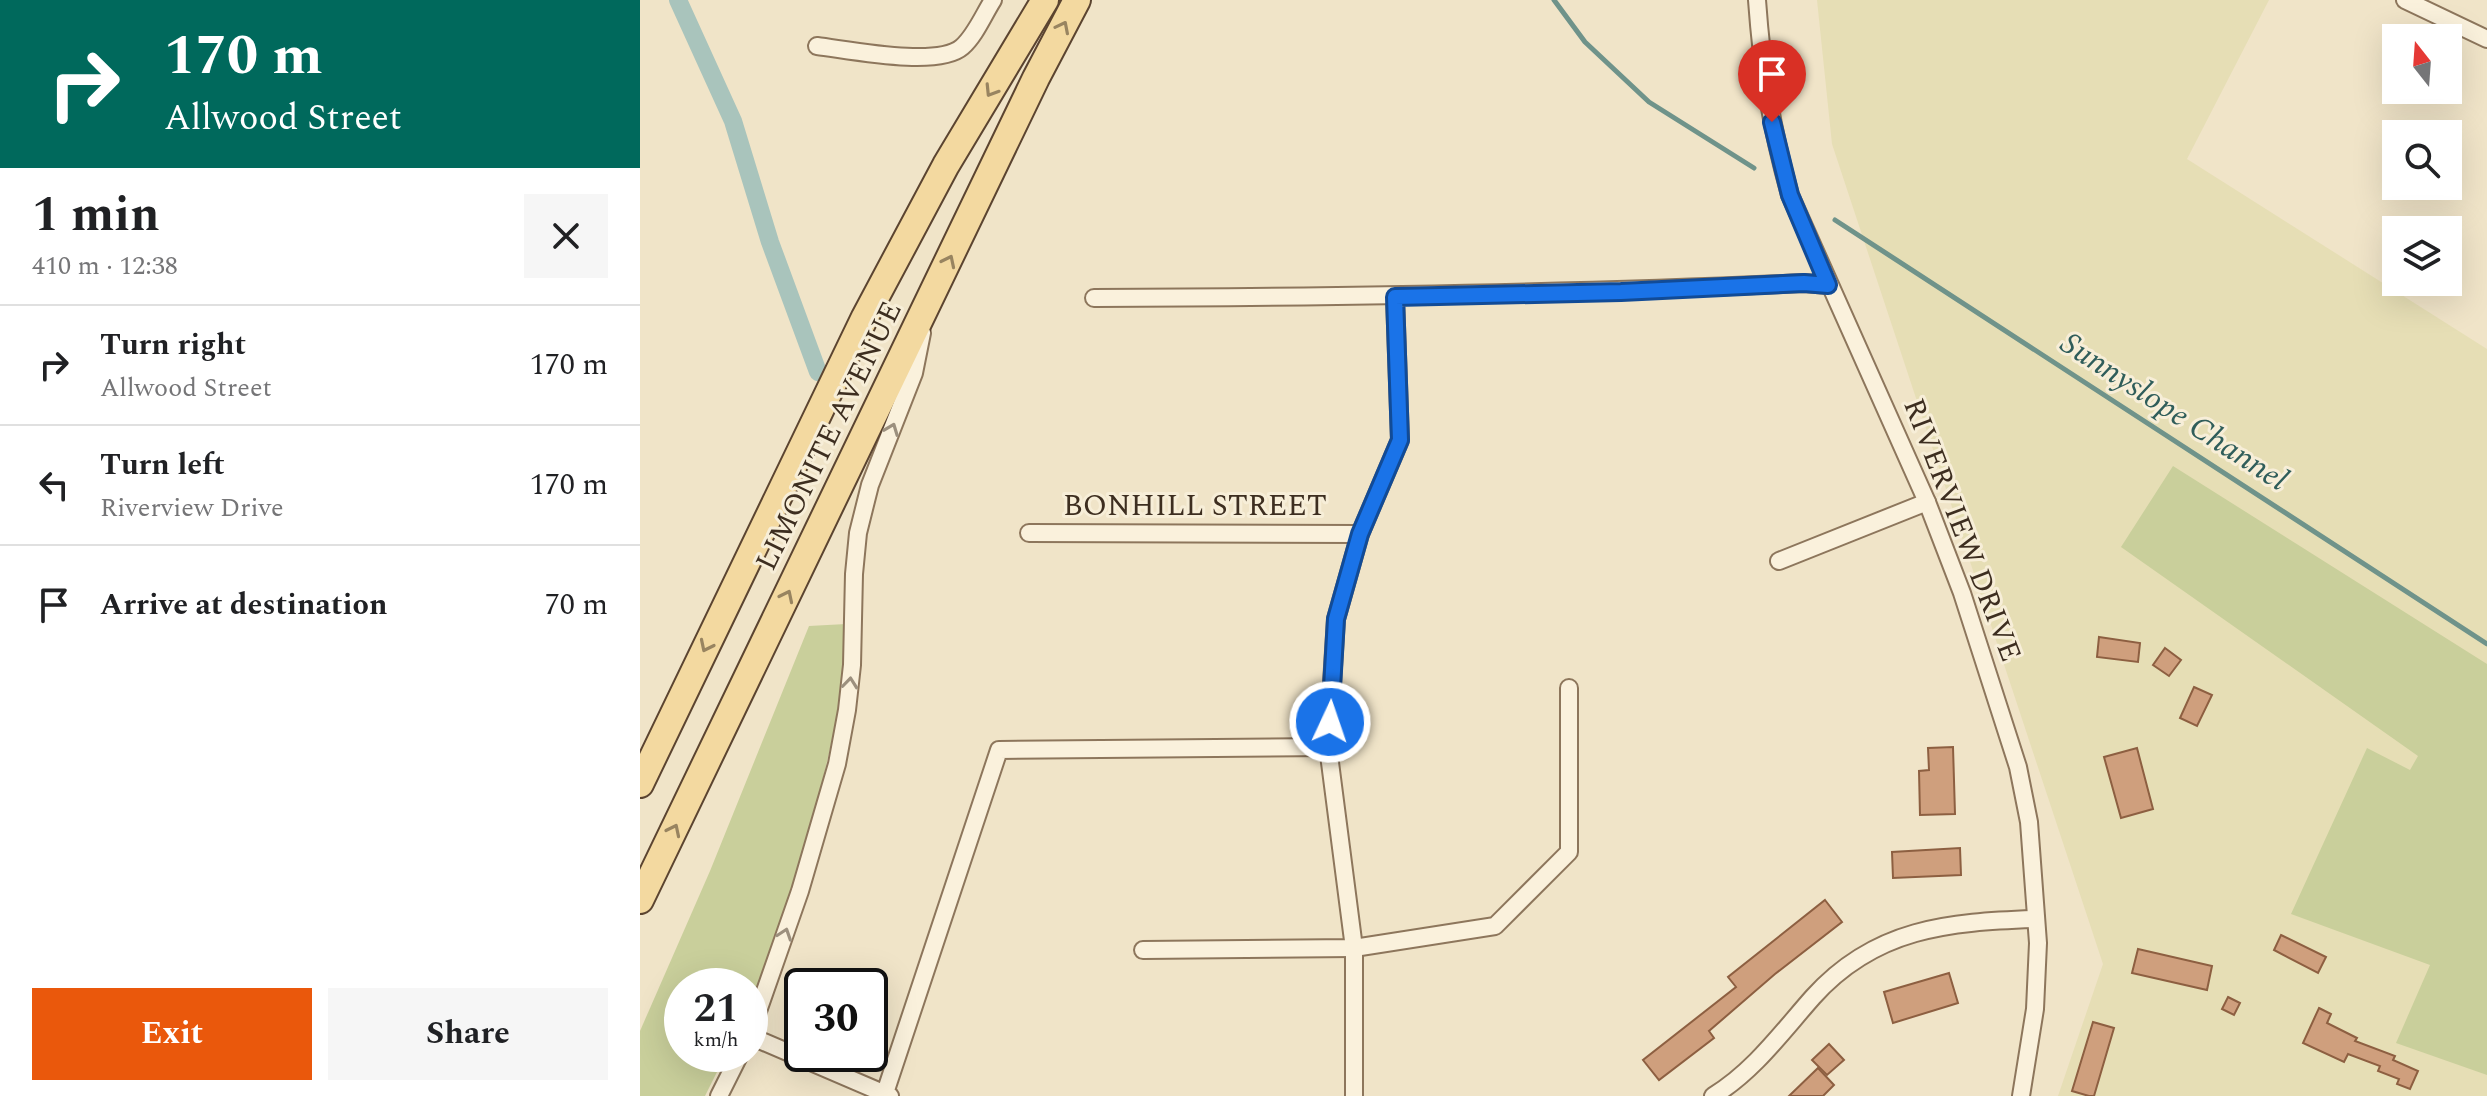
<!DOCTYPE html>
<html lang="en">
<head>
<meta charset="utf-8">
<style>
  body { margin:0; font-family:Spectral,serif; background:#f6f6f6; color:#202124; height:100vh; display:flex; flex-direction:column; font-size:30px; white-space:nowrap }
  * { box-sizing:border-box; margin:0 }
  p { font-size:26px; color:#757577 }
  .icon { flex:none; width:44px; height:44px; fill:none; stroke:currentColor; stroke-width:2; stroke-linecap:round; stroke-linejoin:round }
  .map { position:relative; flex:1; overflow:hidden }
  .details { display:flex; flex-direction:column; background:#fff; width:640px }
  .details>* { flex:none }
  .top-card { background:#00695c; color:#fff; overflow:hidden }
  .needle { width:52px; rotate:343deg }
  .buttons { position:absolute; left:1742px; top:24px; display:grid; gap:16px }
  .buttons a { display:grid; place-items:center; width:80px; height:80px; border-radius:0px; background:#fff; box-shadow:0 8px 32px #0002; font-size:40px }
  .speed { position:absolute; left:24px; top:968px; display:flex; gap:16px; font-size:40px; font-weight:700; text-align:center }
  .speed>* { display:grid; place-content:center; width:104px; height:104px; border-radius:50%; background:#fff; box-shadow:0 8px 32px #0002; line-height:1 }
  .speed small { font-size:20px; font-weight:400 }
  .speed .limit { border:4px solid #111; border-radius:12px; background:#fff; color:#111 }
  .pin { position:absolute; display:grid; place-items:center; width:68px; height:68px; color:#fff; margin:-82px -34px; border-radius:50% 50% 50% 0; rotate:-45deg; box-shadow:0 0 8px #0007 }
  .pin .icon { rotate:45deg }
  .me { position:absolute; width:88px; margin:-44px; rotate:3deg; stroke-linejoin:round; filter:drop-shadow(0 0 6px #0008) }
  .turn { display:flex; align-items:center; gap:28px; height:168px; padding:0 32px; font-size:36px }
  .turn .icon { width:104px; height:104px; stroke-width:2.5 }
  .turn b { display:block; font-size:56px; line-height:68px }
  .round { display:grid; place-items:center; flex:none; width:84px; height:84px; border-radius:0px; background:#f6f6f6 }
  .summary { display:flex; align-items:center; justify-content:space-between; height:136px; padding:0 32px }
  h1 { font-size:48px; font-weight:700; line-height:60px }
  .cta { display:flex; gap:16px; margin-top:auto; padding:16px 32px }
  .cta a { flex:1; height:92px; border-radius:0px; background:#ea580c; color:#fff; font-size:32px; font-weight:700; line-height:92px; text-align:center }
  .cta a+a { background:#f6f6f6; color:#202124 }
  ul { padding:0; list-style:none }
  li { display:flex; align-items:center; gap:24px; height:120px; padding:0 32px; border-top:2px solid #e0e0e0 }
  li div { flex:1 }
  li b { display:block; font-size:30px }
  li em { font-style:normal }
  main { display:flex; flex:1; min-height:0 }
  .map>svg:first-child { display:block }
</style>
</head>
<body>
<main>
<section class="details">
<div class="top-card">
<div class="turn"><svg class="icon" aria-label="right" viewBox="0 0 24 24"><path d="M7 20v-9h11M14 6l5 5-5 5"/></svg><div><b>170 m</b>Allwood Street</div></div>
</div>
<div class="summary"><div><h1>1 min</h1><p>410 m · 12:38</p></div><a class="round"><svg class="icon" aria-label="close" viewBox="0 0 24 24"><path d="M6 6l12 12M18 6L6 18"/></svg></a></div>
<ul>
<li><svg class="icon" aria-label="right" viewBox="0 0 24 24"><path d="M7 20v-9h11M14 6l5 5-5 5"/></svg><div><b>Turn right</b><p>Allwood Street</p></div><em>170 m</em></li>
<li><svg class="icon" aria-label="left" viewBox="0 0 24 24"><path d="M17 20v-9H6M10 6l-5 5 5 5"/></svg><div><b>Turn left</b><p>Riverview Drive</p></div><em>170 m</em></li>
<li><svg class="icon" aria-label="arrive" viewBox="0 0 24 24"><path d="M6 21V4h12l-3 4 3 4H6"/></svg><div><b>Arrive at destination</b></div><em>70 m</em></li>
</ul>
<div class="cta"><a>Exit</a><a>Share</a></div>
</section>
<div class="map">
<svg width="1847" height="1096" viewBox="0 0 1847 1096">
  <rect width="100%" height="100%" fill="#f0e4c8"/>
  <!-- farmland -->
  <polygon fill="#e6deb5" points="1177,0 1629,0 1547,159 1847,349 1847,1096 1418,1096 1463,964 1192,144"/>
  <!-- green -->
  <g fill="#c9cf9b">
    <polygon points="1533,466 1847,664 1847,1075 1756,1043 1790,965 1651,914 1727,748 1770,770 1778,756 1481,547"/>
    <path d="M206,624C208,665 200,704 191,744C172,832 143,916 112,1000L110,1004V986H42V1054H86L65,1096H0V1031L70,871L169,626Z"/>
  </g>
  <g fill="none" stroke-linecap="round" stroke-linejoin="round">
    <!-- stream -->
    <g stroke="#6f938a" stroke-width="5">
      <polyline points="914,0 945,42 1009,102 1114,168"/>
      <polyline points="1195,220 1847,644"/>
    </g>
    <!-- canal -->
    <polyline stroke="#a9c4bc" stroke-width="18" points="38,0 93,121 130,242 178,372"/>
  </g>
  <!-- building -->
  <g fill="#cf9f7d" stroke="#8d5f41" stroke-width="2">
    <polygon points="1459,637 1500,643 1498,662 1457,657"/>
    <polygon points="1525,648 1541,660 1529,676 1513,665"/>
    <polygon points="1554,687 1572,695 1557,726 1540,718"/>
    <polygon points="1313,747 1315,814 1280,815 1279,771 1289,770 1288,748"/>
    <polygon points="1497,748 1513,809 1481,818 1464,757"/>
    <polygon points="1320,848 1321,875 1253,878 1252,852"/>
    <polygon points="1185,900 1202,922 1135,974 1069,1031 1074,1038 1019,1080 1003,1060 1096,987 1088,977"/>
    <polygon points="1641,935 1686,957 1678,973 1634,950"/>
    <polygon points="1498,949 1572,966 1567,990 1492,973"/>
    <polygon points="1309,973 1318,1003 1253,1023 1244,992"/>
    <polygon points="1588,997 1600,1003 1594,1015 1582,1009"/>
    <polygon points="1679,1008 1691,1014 1687,1023 1717,1038 1715,1041 1755,1056 1753,1060 1778,1071 1770,1089 1757,1084 1759,1079 1738,1071 1740,1066 1708,1054 1704,1062 1663,1043"/>
    <polygon points="1453,1022 1474,1028 1454,1096 1449,1096 1432,1091"/>
    <polygon points="1189,1044 1204,1060 1187,1075 1172,1060"/>
    <polygon points="1178,1068 1194,1085 1183,1096 1149,1096"/>
  </g>
  <g fill="none" stroke-linecap="round" stroke-linejoin="round">
    <defs>
      <g id="minor">
        <path d="M1117,0C1122,70 1131,127 1150,195L1287,502L1322,593L1378,767L1389,822L1398,943L1395,1009L1381,1096"/>
        <polyline points="1765,0 1847,39"/>
        <path d="M177,46C210,50 298,68 322,47C335,36 344,14 353,0"/>
        <path d="M454,298C691,297 927,294 1164,283L1188,285"/>
        <polyline points="389,533 720,534"/>
        <polyline points="1139,561 1287,502"/>
        <polyline points="503,950 714,948 855,926 929,852 929,688"/>
        <polyline points="110,1034 160,891 197,764 207,710 212,665 214,574 218,533 230,485 274,373 282,333"/>
        <polyline points="110,1036 250,1096"/>
        <polyline points="79,1096 100,1054"/>
        <polyline points="244,1096 359,750 688,747"/>
        <polyline points="714,1096 714,948 688,747 696,619 720,534 760,440 755,297"/>
        <path d="M1073,1096C1113,1072 1142,1032 1173,997C1235,928 1308,922 1396,919"/>
      </g>
      <g id="primary">
        <polyline points="0,784 225,317 306,165 405,0"/>
        <polyline points="0,900 396,78 437,0"/>
      </g>
    </defs>
    <!-- minor casing -->
    <use href="#minor" stroke="#8d765c" stroke-width="20"/>
    <!-- primary casing -->
    <use href="#primary" stroke="#5b4430" stroke-width="30"/>
    <!-- minor -->
    <use href="#minor" stroke="#faf1dc" stroke-width="16"/>
    <!-- primary -->
    <use href="#primary" stroke="#f3d9a0" stroke-width="26"/>
  </g>
  <!-- one-way arrows -->
  <defs><path id="oneway-chevron" d="M-2-3.5L2.5 0L-2 3.5" fill="none" stroke-width="1.6" stroke-linecap="round" stroke-linejoin="round" transform="scale(2)"/></defs>
  <g stroke="#988460">
    <use href="#oneway-chevron" transform="translate(423 27) rotate(-63)"/>
    <use href="#oneway-chevron" transform="translate(351 91) rotate(122)"/>
    <use href="#oneway-chevron" transform="translate(309 261) rotate(-64)"/>
    <use href="#oneway-chevron" transform="translate(147 596) rotate(-64)"/>
    <use href="#oneway-chevron" transform="translate(66 646) rotate(116)"/>
    <use href="#oneway-chevron" transform="translate(34 830) rotate(-64)"/>
  </g>
  <g stroke="#9c907e">
    <use href="#oneway-chevron" transform="translate(252 429) rotate(-69)"/>
    <use href="#oneway-chevron" transform="translate(210 683) rotate(-84)"/>
    <use href="#oneway-chevron" transform="translate(145 934) rotate(-71)"/>
  </g>
  <g fill="none" stroke-linecap="round" stroke-linejoin="round">
    <defs>
      <polyline id="route" points="690,722 696,619 720,534 760,440 755,297 981,292 1164,283 1188,285 1150,195 1132,122"/>
    </defs>
    <!-- route casing -->
    <use href="#route" stroke="#114b97" stroke-width="20"/>
    <!-- route -->
    <use href="#route" stroke="#1a73e8" stroke-width="14"/>
  </g>
  <g text-anchor="middle" dominant-baseline="central" stroke-width="6" stroke-linejoin="round" paint-order="stroke">
    <!-- street labels -->
    <g font-size="30" fill="#3d2e20" stroke="#f7eed8">
      <text transform="translate(189 436) rotate(-64)">LIMONITE AVENUE</text>
      <text x="555" y="506">BONHILL STREET</text>
      <text transform="translate(1322 530) rotate(69)">RIVERVIEW DRIVE</text>
    </g>
    <!-- water labels -->
    <g font-size="32" font-style="italic" fill="#2f5d5a" stroke="#f7eed8">
      <text transform="translate(1534 412) rotate(33)">Sunnyslope Channel</text>
    </g>
  </g>
</svg>
<div class="buttons">
<a><svg class="needle" viewBox="-14 -14 28 28"><path d="M0-13l5 13h-10z" fill="#e53935"/><path d="M0 13l5-13h-10z" fill="#757577"/></svg></a>
<a><svg class="icon" aria-label="search" viewBox="0 0 24 24"><circle cx="10" cy="10" r="6"/><path d="M15 15l6 6"/></svg></a>
<a><svg class="icon" aria-label="layers" viewBox="0 0 24 24"><path d="M12 4l9 5-9 5-9-5zM3 14l9 5 9-5"/></svg></a>
</div>
<div class="speed"><div>21<small>km/h</small></div><div class="limit">30</div></div>
<div class="pin" style="left:1132px;top:122px;background:#d93025"><svg class="icon" aria-label="arrive" viewBox="0 0 24 24"><path d="M6 21V4h12l-3 4 3 4H6"/></svg></div>
<svg class="me" style="left:690px;top:722px" viewBox="-20 -20 40 40"><circle r="17" fill="#1a73e8" stroke="#fff" stroke-width="3"/><path d="M0-11L8 9 0 5-8 9z" fill="#fff"/></svg>
</div>
</main>
</body>
</html>
